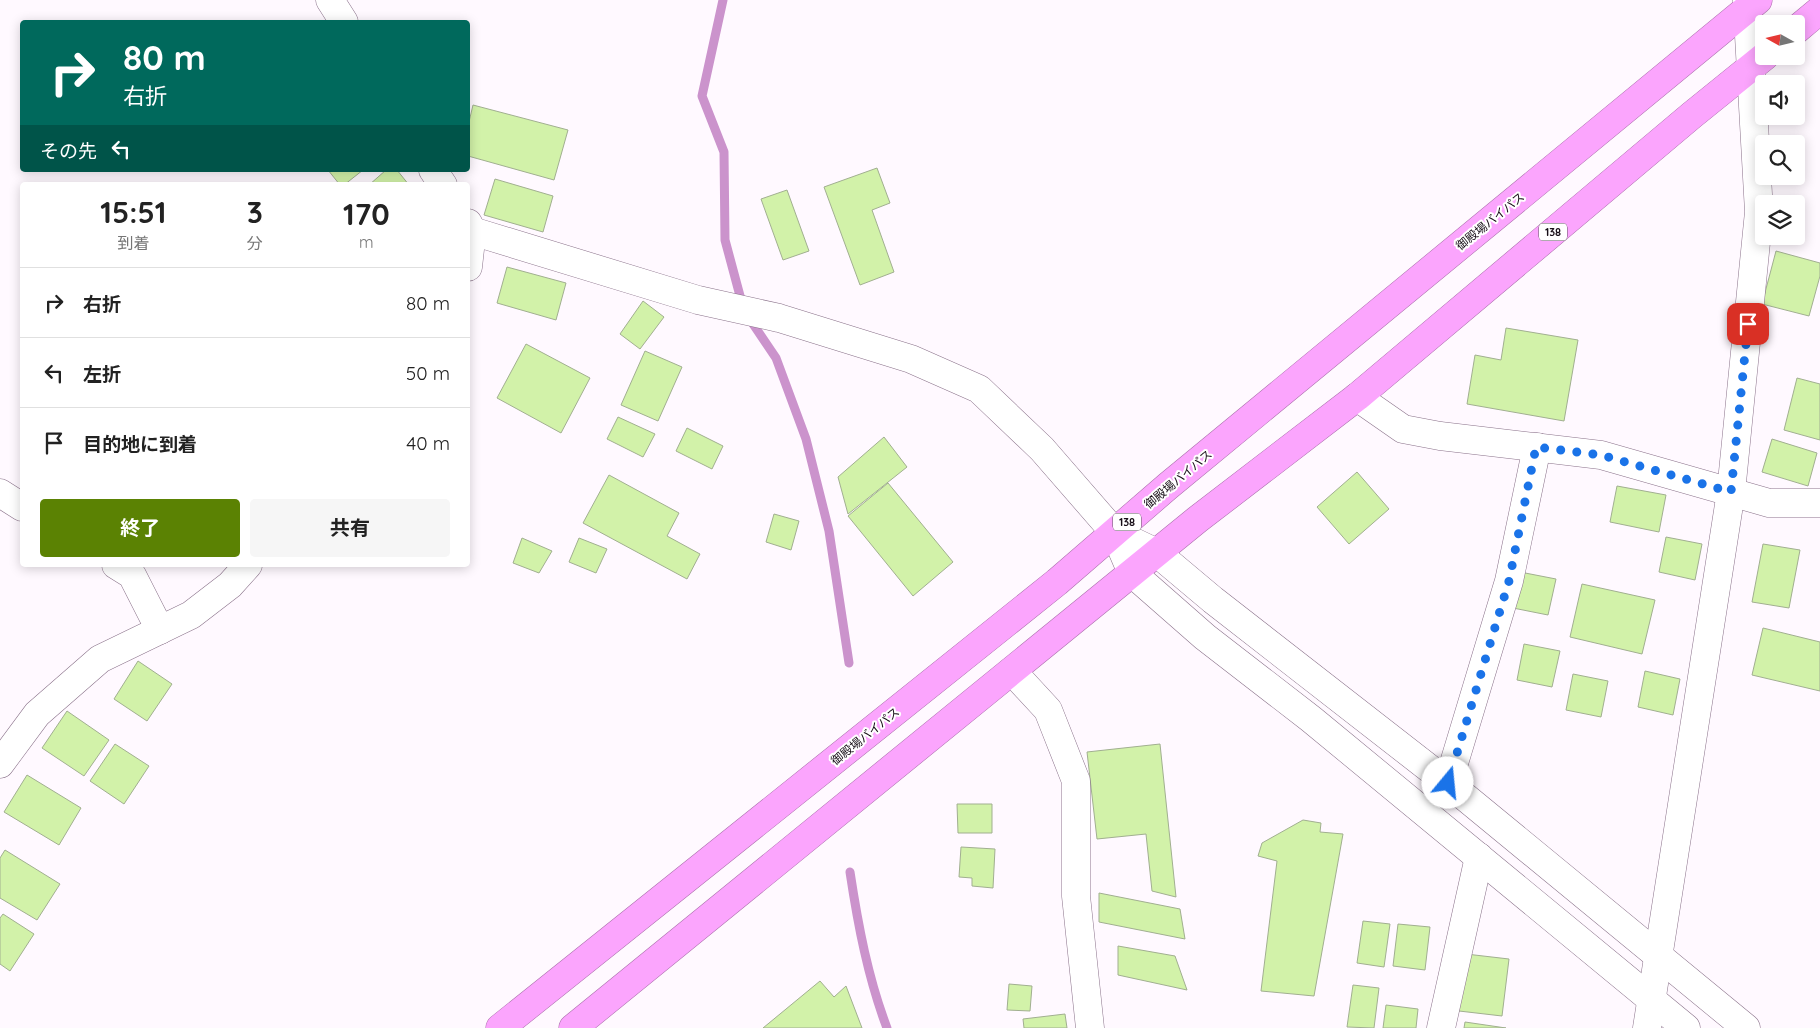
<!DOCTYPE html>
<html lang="ja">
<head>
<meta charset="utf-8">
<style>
  body { margin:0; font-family:Quicksand,"Noto Sans JP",sans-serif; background:#f6f6f6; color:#222; height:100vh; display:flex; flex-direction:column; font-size:19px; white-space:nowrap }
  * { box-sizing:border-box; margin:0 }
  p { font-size:16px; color:#767676 }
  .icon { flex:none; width:28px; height:28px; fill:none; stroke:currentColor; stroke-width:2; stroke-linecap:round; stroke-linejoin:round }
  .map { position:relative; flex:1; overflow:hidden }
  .details { position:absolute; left:20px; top:182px; width:450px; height:385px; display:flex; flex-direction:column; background:#fff; border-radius:5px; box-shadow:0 2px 12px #0003 }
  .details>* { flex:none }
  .top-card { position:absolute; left:20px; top:20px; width:450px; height:152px; border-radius:5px; box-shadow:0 2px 12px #0003; background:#00695c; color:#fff; overflow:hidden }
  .needle { width:32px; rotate:278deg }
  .buttons { position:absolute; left:1755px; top:15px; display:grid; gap:10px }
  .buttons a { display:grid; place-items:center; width:50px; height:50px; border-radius:5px; background:#fff; box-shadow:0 2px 12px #0003; font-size:25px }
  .pin { position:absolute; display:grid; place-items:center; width:42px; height:42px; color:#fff; margin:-21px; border-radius:10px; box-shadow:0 2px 8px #0006 }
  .me { position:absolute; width:55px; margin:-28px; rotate:17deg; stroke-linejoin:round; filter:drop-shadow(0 0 4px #0008) }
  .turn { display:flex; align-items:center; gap:18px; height:105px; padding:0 20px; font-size:22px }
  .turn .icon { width:65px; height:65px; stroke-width:2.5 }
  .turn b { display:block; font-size:35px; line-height:42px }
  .then { display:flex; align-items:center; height:48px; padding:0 20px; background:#0003; gap:10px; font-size:19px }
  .eta { display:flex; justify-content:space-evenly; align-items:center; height:85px; text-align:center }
  .eta b { font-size:30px; font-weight:700; line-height:35px }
  .action { display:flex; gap:10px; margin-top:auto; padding:10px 20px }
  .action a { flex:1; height:58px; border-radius:5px; background:#5b8203; color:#fff; font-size:20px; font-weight:700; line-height:58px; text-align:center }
  .action a+a { background:#f6f6f6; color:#222 }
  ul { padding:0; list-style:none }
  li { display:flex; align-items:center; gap:15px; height:70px; padding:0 20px; border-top:1px solid #e0e0e0 }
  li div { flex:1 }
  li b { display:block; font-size:19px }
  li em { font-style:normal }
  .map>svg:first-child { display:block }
</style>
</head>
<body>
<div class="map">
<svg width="1820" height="1028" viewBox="0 0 1820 1028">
  <rect width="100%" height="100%" fill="#fff9ff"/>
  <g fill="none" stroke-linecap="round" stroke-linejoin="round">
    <!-- stream -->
    <g stroke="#cb93cc" stroke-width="9">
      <polyline points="723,0 702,96 724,152 725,240 743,307"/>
      <polyline points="749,318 776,358 806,439 829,531 849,663"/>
      <path d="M850,872C858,925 868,978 887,1028"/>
    </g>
  </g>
  <!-- building -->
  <g fill="#d2f2a9" stroke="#a1af90">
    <polygon points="473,105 568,130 554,180 468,156 468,126"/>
    <polygon points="877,168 890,203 872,210 894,272 860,285 824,187"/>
    <polygon points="328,170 363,170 344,185 340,185"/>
    <polygon points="386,170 397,170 409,185 369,185"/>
    <polygon points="495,179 553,196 543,232 484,215"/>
    <polygon points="787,190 809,251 783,260 761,199"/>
    <polygon points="1776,251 1820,263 1820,276 1809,316 1762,304"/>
    <polygon points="507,267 566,283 556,320 497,303"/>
    <polygon points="643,301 664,317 640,349 620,334"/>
    <polygon points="1506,328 1578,340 1564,421 1467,404 1475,355 1501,360"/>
    <polygon points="526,344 590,378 561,433 497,398"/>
    <polygon points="645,351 682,367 658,421 621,405"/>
    <polygon points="1797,378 1820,384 1820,440 1784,430"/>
    <polygon points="618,417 655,434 643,457 607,439"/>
    <polygon points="687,428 723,446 712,469 676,451"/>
    <polygon points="884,437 907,467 848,514 838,477"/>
    <polygon points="1772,439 1817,453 1808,486 1762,472"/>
    <polygon points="1357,472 1389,509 1349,544 1317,507"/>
    <polygon points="609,475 679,513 667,536 700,554 687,579 583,523"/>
    <polygon points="888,483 953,562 913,596 848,516"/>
    <polygon points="1617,486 1666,495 1659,532 1610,522"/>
    <polygon points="774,514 799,521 791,550 766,542"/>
    <polygon points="1666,537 1702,544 1695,580 1659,572"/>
    <polygon points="522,538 552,551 539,573 513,563"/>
    <polygon points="579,538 607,549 596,573 569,562"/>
    <polygon points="1763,544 1800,550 1789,608 1752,602"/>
    <polygon points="1520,572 1556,579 1548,615 1513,608"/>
    <polygon points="1582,584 1655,600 1642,654 1570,637"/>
    <polygon points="1763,628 1820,642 1820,691 1752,675"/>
    <polygon points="1524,644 1560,651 1552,687 1517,680"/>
    <polygon points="138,661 172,684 147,721 114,699"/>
    <polygon points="1645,671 1680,679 1673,715 1638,707"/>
    <polygon points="1573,674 1608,681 1601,717 1566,710"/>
    <polygon points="67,711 109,740 84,776 42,748"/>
    <polygon points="115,744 149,766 124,804 90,781"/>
    <polygon points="1160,744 1176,897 1152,891 1146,834 1097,839 1087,752"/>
    <polygon points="27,775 81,808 59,845 4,812"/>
    <polygon points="957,804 992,804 992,833 958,833"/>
    <polygon points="1303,820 1321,823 1320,832 1343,834 1314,996 1261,991 1277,861 1258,856 1262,843"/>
    <polygon points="961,847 995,849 993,888 972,886 972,878 959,877"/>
    <polygon points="5,850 60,884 37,920 0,898 0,858"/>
    <polygon points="1099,893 1180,909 1185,939 1099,922"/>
    <polygon points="3,914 34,934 10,971 0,964 0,918"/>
    <polygon points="1363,921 1390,924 1384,967 1357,963"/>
    <polygon points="1398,924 1430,927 1425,970 1393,966"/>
    <polygon points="1118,946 1175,956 1187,990 1118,975"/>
    <polygon points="1466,954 1509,959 1502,1016 1459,1011"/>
    <polygon points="820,981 834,997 846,986 862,1028 763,1028"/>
    <polygon points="1009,984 1032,986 1030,1011 1007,1010"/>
    <polygon points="1353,985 1379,988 1374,1028 1347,1027"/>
    <polygon points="1386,1005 1418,1009 1416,1028 1383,1028"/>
    <polygon points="1065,1014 1067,1028 1024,1028 1023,1019"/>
    <polygon points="1465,1022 1506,1028 1464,1028"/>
  </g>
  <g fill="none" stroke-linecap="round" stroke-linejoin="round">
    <defs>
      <g id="minor">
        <polyline points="330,0 344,22"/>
        <polyline points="433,170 443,185"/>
        <polyline points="468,223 472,231 468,267"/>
        <polyline points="472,231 698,300 779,318 911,359 979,389 1042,449 1115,533 1132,573 1205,637 1311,719 1686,1028"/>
        <polyline points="1357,397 1403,429 1440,436 1601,455 1769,503 1820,503"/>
        <polyline points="0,493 22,507"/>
        <polyline points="1115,533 1157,553 1213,600 1448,783 1746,1028"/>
        <polyline points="116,565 132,575 160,630"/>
        <polyline points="1012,671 1048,710 1076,781 1076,896 1090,1028"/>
        <polyline points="0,764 37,714 100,659 191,615 230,585 248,565"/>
        <polyline points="1448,783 1509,581 1537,447"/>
        <polyline points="1441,1028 1479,857"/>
        <polyline points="1647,1028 1731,492 1759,212 1747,0"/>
      </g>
      <g id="highway">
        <polyline points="1796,30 1820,10"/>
        <polyline points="500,1028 1057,582 1168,486 1758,0"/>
        <polyline points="573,1028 1198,519 1357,397 1692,115 1765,56"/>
      </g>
    </defs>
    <!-- minor casing -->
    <use href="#minor" stroke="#8a728a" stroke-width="29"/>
    <!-- highway casing -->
    <use href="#highway" stroke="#ab70ac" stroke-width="29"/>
    <!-- minor -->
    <use href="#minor" stroke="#fff" stroke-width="28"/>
    <!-- highway -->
    <use href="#highway" stroke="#fba5fd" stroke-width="28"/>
  </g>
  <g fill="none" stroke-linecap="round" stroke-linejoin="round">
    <!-- route -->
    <polyline stroke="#1a73e8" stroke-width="9" stroke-dasharray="0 16.2" points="1448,783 1509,581 1536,447 1601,455 1731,492 1748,324"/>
  </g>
  <g text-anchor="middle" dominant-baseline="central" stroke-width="4" stroke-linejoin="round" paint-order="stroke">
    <!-- shield labels -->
    <g fill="#fff" stroke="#5c565c" stroke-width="1">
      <rect x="1539" y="223.5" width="28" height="17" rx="4"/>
      <rect x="1113" y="513.5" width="28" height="17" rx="4"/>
    </g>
    <g font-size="11" font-weight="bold" fill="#160d16">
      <text x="1553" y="232">138</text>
      <text x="1127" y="522">138</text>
    </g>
    <!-- street labels -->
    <g font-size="12" fill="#160d16" stroke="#fff">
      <text transform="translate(1490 221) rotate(-39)">御殿場バイパス</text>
      <text transform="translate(1178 479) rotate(-40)">御殿場バイパス</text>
      <text transform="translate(865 736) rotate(-39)">御殿場バイパス</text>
    </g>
  </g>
</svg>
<div class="buttons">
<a><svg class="needle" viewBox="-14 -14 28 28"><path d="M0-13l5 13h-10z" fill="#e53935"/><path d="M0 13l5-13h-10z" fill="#767676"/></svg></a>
<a><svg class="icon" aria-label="sound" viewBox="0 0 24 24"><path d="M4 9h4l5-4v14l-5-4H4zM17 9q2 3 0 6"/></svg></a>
<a><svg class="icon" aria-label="search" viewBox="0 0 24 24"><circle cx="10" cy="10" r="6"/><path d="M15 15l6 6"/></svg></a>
<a><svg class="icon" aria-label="layers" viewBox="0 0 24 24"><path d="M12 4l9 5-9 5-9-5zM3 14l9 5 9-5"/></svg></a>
</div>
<div class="pin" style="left:1748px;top:324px;background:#d93025"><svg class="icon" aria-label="arrive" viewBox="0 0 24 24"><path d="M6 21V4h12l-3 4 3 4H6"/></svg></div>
<svg class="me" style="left:1448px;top:783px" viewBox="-20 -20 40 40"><circle r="19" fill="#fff"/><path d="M0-13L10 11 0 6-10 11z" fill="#1a73e8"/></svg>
<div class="top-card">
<div class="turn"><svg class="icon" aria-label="right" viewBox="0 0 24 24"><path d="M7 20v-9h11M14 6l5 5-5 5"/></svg><div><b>80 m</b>右折</div></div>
<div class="then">その先<svg class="icon" aria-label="left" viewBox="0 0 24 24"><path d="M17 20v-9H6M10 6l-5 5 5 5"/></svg></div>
</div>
<section class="details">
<div class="eta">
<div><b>15:51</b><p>到着</p></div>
<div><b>3</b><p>分</p></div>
<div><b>170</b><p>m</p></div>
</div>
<ul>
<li><svg class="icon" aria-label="right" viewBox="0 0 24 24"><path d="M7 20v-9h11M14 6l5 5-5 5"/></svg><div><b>右折</b></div><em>80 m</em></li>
<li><svg class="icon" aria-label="left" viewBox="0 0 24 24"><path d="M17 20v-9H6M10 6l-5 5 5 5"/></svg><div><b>左折</b></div><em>50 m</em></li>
<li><svg class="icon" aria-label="arrive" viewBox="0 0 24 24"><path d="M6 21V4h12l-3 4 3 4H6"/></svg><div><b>目的地に到着</b></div><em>40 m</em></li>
</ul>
<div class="action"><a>終了</a><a>共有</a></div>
</section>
</div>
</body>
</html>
